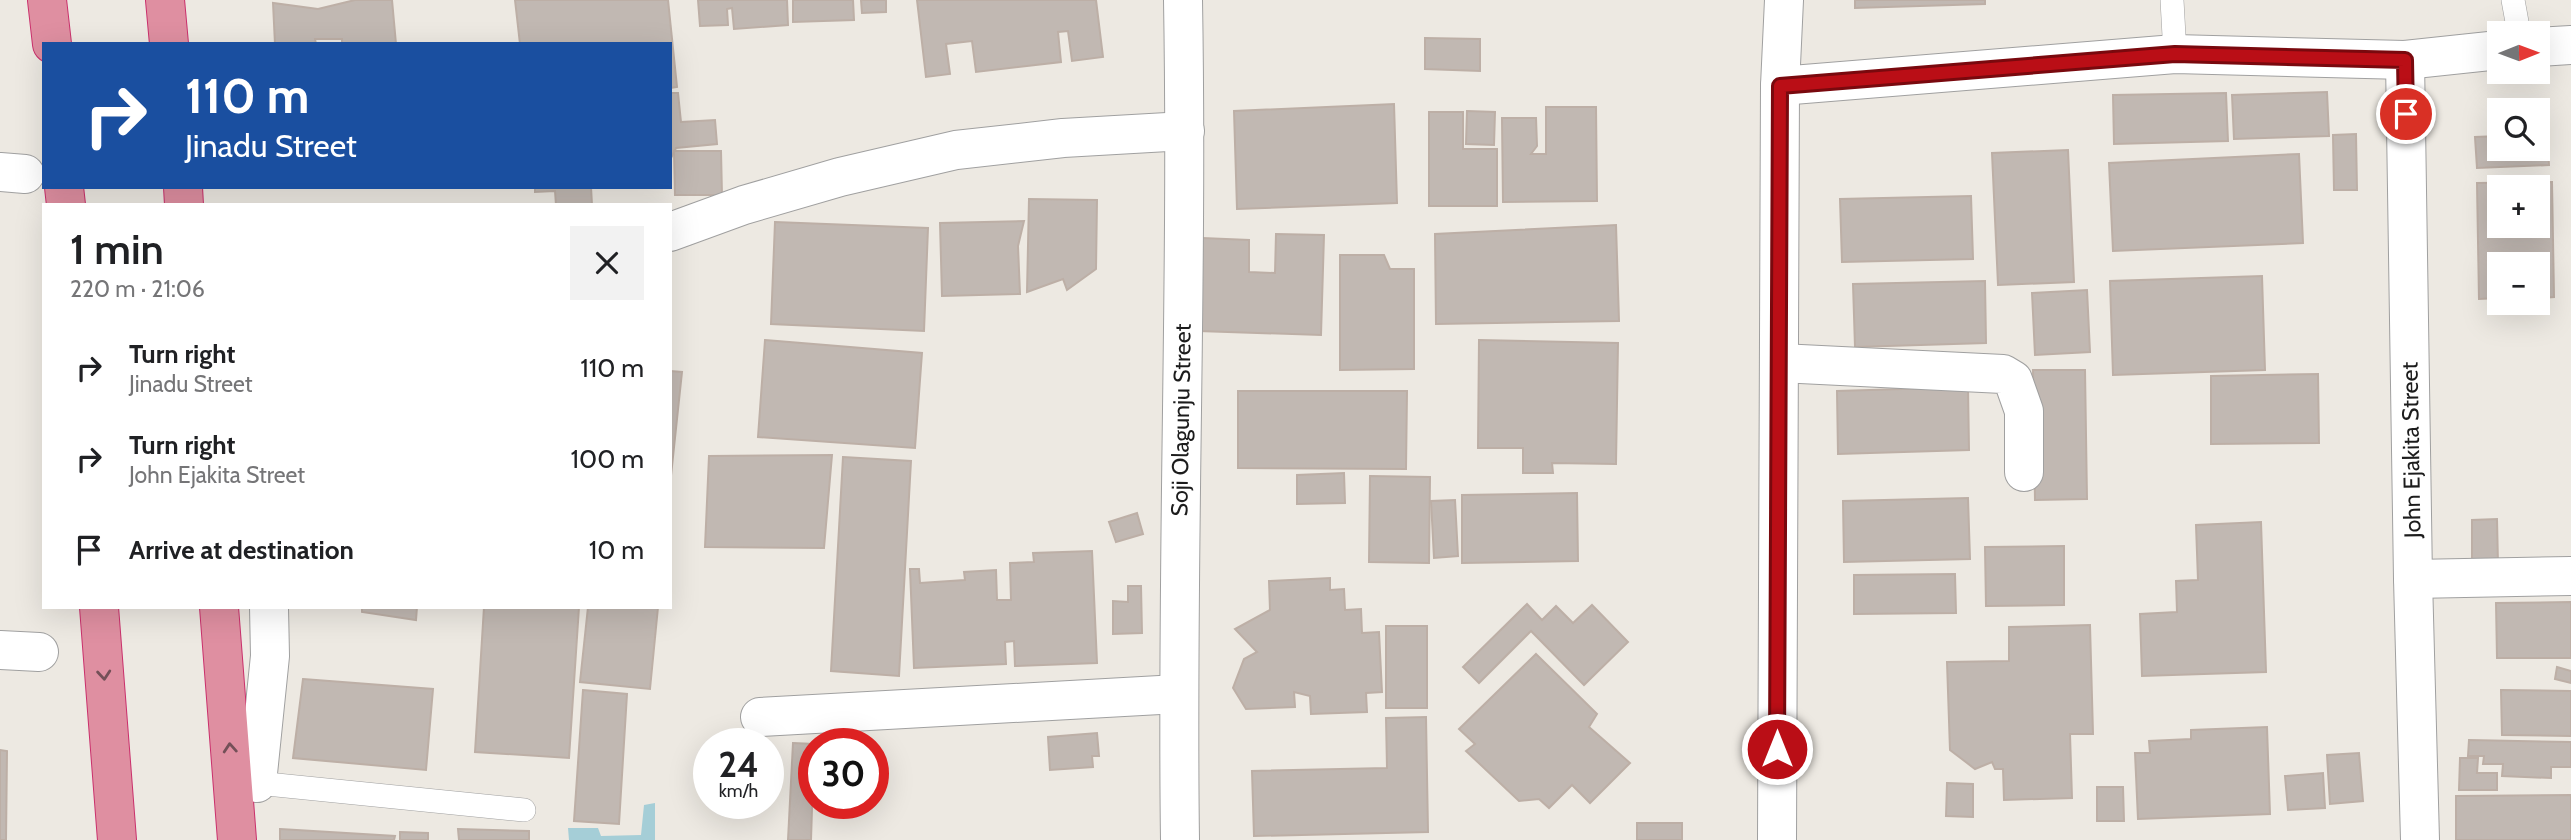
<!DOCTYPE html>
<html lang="en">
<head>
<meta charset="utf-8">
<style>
  body { margin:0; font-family:Cabin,sans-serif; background:#f2f2f2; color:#202124; height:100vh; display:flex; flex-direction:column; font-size:26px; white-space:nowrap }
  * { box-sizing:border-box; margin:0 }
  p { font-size:23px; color:#757577 }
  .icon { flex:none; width:38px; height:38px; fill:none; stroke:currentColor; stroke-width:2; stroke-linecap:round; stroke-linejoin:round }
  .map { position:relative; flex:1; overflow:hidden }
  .details { position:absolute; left:42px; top:203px; width:630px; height:406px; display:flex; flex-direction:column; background:#fff; border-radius:0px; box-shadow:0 7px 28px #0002 }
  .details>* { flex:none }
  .top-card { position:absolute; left:42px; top:42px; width:630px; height:147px; border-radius:0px; box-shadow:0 7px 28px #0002; background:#1a4fa0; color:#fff; overflow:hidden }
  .needle { width:46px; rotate:89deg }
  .buttons { position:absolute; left:2487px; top:21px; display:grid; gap:14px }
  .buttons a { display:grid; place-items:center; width:63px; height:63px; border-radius:0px; background:#fff; box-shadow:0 7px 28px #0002; font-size:35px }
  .speed { position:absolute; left:693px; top:728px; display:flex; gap:14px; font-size:35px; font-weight:700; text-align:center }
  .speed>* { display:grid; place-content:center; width:91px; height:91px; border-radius:50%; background:#fff; box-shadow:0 7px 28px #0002; line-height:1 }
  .speed small { font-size:18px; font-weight:400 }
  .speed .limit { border:10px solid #d22; background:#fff; color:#111 }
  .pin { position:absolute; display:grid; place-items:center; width:60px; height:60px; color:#fff; margin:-30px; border:4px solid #fff; border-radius:50%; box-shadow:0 2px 7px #0007 }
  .me { position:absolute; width:77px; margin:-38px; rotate:0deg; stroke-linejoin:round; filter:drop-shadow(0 0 5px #0008) }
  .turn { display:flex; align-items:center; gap:24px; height:147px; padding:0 28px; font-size:32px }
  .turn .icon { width:91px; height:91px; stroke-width:2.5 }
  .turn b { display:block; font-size:49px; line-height:60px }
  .round { display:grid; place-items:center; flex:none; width:74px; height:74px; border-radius:0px; background:#f2f2f2 }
  .overview { display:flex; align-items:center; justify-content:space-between; height:119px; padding:0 28px }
  h1 { font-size:42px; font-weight:600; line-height:52px }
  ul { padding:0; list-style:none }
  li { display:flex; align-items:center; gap:21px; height:91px; padding:0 28px }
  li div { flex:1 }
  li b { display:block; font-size:26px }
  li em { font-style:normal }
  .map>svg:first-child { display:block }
</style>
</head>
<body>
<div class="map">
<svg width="2571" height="840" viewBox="0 0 2571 840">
  <rect width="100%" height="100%" fill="#ede9e2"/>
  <!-- water -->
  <polygon fill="#a5ced7" points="655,803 655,840 569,840 568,828 598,828 601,836 641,835 644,805"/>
  <!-- building -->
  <g fill="#c1b8b2" stroke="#bdafa6" stroke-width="2" fill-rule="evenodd">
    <polygon points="355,0 392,0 396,44 342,44 342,39 315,39 316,44 275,44 273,3 318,9"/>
    <polygon points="515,0 668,0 677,87 670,88 670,44 520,44"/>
    <polygon points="698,0 787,0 788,25 734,29 732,8 727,9 728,25 700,26"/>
    <polygon points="793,0 853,0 854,20 793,22"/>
    <polygon points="861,0 886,0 886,12 862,13"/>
    <polygon points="917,0 1096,0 1103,57 1072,61 1068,31 1058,32 1061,62 976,72 972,41 946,44 950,74 926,77"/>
    <polygon points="1855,0 1985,0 1985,4 1855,8"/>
    <polygon points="1425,38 1480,39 1480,71 1425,69"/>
    <polygon points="2327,92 2329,136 2234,139 2232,95"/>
    <polygon points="670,93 678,93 681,122 715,120 717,144 676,148 670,160"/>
    <polygon points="2226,93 2228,141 2114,144 2113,95"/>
    <polygon points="1394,104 1397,203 1237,209 1234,111"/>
    <polygon points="1546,107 1596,107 1597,201 1503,202 1502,118 1536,118 1537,146 1531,154 1546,154"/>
    <polygon points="1467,111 1495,112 1494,145 1466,144"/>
    <polygon points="1429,112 1463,112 1463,149 1497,149 1497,206 1429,206"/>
    <polygon points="2356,134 2357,190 2334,190 2333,135"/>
    <polygon points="2547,134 2549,165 2477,168 2475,137 2499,136 2499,149 2538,149 2538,135"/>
    <polygon points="2068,150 2074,282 1998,285 1992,153"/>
    <polygon points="674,151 721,151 722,195 675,195"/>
    <polygon points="2299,154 2303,243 2113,251 2109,163"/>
    <path d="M2552,182L2554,297L2538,298V264H2499V298L2479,299L2477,183ZM2499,187H2538V226H2499Z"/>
    <polygon points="535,187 591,187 592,205 556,205 555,191 535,192"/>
    <polygon points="1971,196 1973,259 1842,262 1840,199"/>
    <polygon points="1029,199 1097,200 1096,269 1067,290 1063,279 1027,292"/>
    <polygon points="1024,221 1018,246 1020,294 942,296 940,223"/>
    <polygon points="775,222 928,228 924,331 771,324"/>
    <polygon points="1616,225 1619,321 1436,324 1435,234"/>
    <polygon points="1276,234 1324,235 1321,335 1199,331 1203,238 1249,240 1249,272 1275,273"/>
    <polygon points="1340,255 1384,255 1390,269 1414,269 1414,369 1340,370"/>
    <polygon points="2262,276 2265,370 2113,375 2110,281"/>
    <polygon points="1985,281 1986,343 1855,347 1853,284"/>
    <polygon points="2087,290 2090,352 2035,355 2032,293"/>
    <polygon points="765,340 922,353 915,448 758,437"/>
    <polygon points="1479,340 1618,343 1616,464 1552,463 1553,473 1523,473 1523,448 1478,448"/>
    <polygon points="2033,370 2085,370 2087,499 2035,500"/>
    <polygon points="670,371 682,372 670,485"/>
    <polygon points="2318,374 2319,443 2211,444 2211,376"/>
    <polygon points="1968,387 1969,450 1838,454 1837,391"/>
    <polygon points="1238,391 1407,391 1406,469 1238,468"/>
    <polygon points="832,455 824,548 705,547 709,456"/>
    <polygon points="843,457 911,461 899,676 831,671"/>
    <polygon points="1344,473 1345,503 1297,504 1297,475"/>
    <polygon points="1370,476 1430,477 1429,563 1369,562"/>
    <polygon points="1577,493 1578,561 1462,563 1462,495"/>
    <polygon points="1968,498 1970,559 1844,562 1843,501"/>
    <polygon points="1455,500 1458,556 1434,558 1431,501"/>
    <polygon points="1137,513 1143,534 1116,542 1109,522"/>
    <polygon points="2497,519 2498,564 2472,564 2472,520"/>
    <polygon points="2261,522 2266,672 2142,676 2140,614 2177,612 2176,581 2198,580 2196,525"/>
    <polygon points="2064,546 2064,605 1986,606 1985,547"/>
    <polygon points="1092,551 1097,663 1015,666 1014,641 1005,642 1006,664 914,668 910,569 919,569 920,583 965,580 964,572 996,570 997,600 1011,600 1010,563 1034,562 1033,553"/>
    <polygon points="1955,574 1956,613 1854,614 1854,575"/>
    <polygon points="1330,578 1330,590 1344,589 1345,610 1361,609 1362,633 1379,632 1382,692 1366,693 1367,712 1311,714 1310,696 1294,692 1295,707 1246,709 1233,688 1244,659 1257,652 1235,629 1270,610 1269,581"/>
    <polygon points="1128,586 1141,586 1142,633 1113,634 1113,601 1128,602"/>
    <polygon points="2571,602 2571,658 2497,658 2496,603"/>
    <polygon points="1527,604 1542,620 1556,606 1573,623 1592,605 1628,642 1584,685 1531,631 1479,683 1463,667"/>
    <polygon points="362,607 417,607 416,620 362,612"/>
    <polygon points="484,607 579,607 569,758 475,752"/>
    <polygon points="588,607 658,607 650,689 580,682"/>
    <polygon points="2090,625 2093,734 2070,734 2072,798 2004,800 2003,769 1995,769 1992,762 1975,769 1950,750 1947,662 2009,661 2009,627"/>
    <rect x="1386" y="626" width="41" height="82"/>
    <polygon points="1536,654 1597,714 1589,727 1630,763 1590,803 1572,785 1549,808 1539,799 1519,801 1466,751 1475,744 1459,729"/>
    <polygon points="2557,667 2571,671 2571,683 2555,679"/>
    <polygon points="303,679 433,689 426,770 293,758"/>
    <polygon points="583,690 627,694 619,824 574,821"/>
    <polygon points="2501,690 2571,691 2571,736 2502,735"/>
    <polygon points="1426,717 1428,832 1254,836 1252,771 1387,768 1386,718"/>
    <polygon points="2267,727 2270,814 2138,819 2135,753 2150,753 2149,741 2191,739 2191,730"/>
    <polygon points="1097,733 1099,756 1092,756 1093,767 1050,770 1048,737"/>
    <polygon points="2469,740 2571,742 2571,767 2551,767 2551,778 2502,776 2503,764 2483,764 2484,756 2468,756"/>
    <polygon points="793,743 814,744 811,840 788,840"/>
    <polygon points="0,750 7,751 6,840 0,840"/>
    <polygon points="2359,753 2363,801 2330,804 2327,755"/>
    <polygon points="2460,758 2478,758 2477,773 2497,773 2497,790 2459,790"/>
    <polygon points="2323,773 2325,808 2288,810 2285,776"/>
    <polygon points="1947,783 1973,784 1973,817 1946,816"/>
    <polygon points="2097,787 2123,787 2124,821 2097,821"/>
    <polygon points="2571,795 2571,840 2456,840 2456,796"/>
    <rect x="1637" y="823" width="45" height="17"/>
    <polygon points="280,829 395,836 394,840 280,840"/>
    <polygon points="458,829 529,831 529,840 459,840"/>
    <polygon points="400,832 428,833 428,840 400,840"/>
  </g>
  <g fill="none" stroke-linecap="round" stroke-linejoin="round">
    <defs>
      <g id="lane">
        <polyline points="2172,0 2175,54"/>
        <polyline points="2513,0 2519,33"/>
        <polyline points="257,783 524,810"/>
      </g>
      <g id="street">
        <polyline points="2538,47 2571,45"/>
        <polyline points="2405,60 2413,579 2420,840"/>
        <polyline points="1780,86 2175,54 2405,60 2499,50"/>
        <polyline points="0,172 25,174"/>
        <polyline points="670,232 744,205 840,177 956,150 1063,138 1185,131"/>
        <polyline points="1780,363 2003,374 2013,380 2024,411 2024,472"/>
        <polyline points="2413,579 2571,576"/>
        <polyline points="0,650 39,652"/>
        <polyline points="760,717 1178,694"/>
        <polyline points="257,783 270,656 269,607"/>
        <path d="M1180,840C1176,560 1188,280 1183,0"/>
        <polyline points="1777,840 1780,86 1784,0"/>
      </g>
      <g id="highway">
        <polyline points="47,0 52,44"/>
        <polyline points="165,0 169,44"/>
        <polyline points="64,187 66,205"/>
        <polyline points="183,187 184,205"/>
        <polyline points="99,607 117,840"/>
        <polyline points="219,607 237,840"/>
      </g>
    </defs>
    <!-- lane casing -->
    <use href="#lane" stroke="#a0a0a0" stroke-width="24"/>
    <!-- street casing -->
    <use href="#street" stroke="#a0a0a0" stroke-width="40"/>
    <!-- highway casing -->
    <use href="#highway" stroke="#ca306c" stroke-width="40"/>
    <!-- lane -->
    <use href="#lane" stroke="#fff" stroke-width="23"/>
    <!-- street -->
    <use href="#street" stroke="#fff" stroke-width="38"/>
    <!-- highway -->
    <use href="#highway" stroke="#df8fa1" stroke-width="38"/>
  </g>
  <!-- one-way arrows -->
  <defs><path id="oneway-chevron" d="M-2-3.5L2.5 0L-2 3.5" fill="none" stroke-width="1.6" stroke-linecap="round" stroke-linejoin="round" transform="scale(1.75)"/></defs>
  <g stroke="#745058">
    <use href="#oneway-chevron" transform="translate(104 675) rotate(85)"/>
    <use href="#oneway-chevron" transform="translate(230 748) rotate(-94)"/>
  </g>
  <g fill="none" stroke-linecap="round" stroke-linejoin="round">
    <defs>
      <polyline id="route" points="1777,749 1780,86 2175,54 2405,60 2406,114"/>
    </defs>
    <!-- route casing -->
    <use href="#route" stroke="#79090e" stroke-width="18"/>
    <!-- route -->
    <use href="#route" stroke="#ba0e16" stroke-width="12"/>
  </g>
  <g text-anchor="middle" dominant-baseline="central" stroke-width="6" stroke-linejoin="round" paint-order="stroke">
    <!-- street labels -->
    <g font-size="23" fill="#1c1c1c" stroke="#fff">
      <text transform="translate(1181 420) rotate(-89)">Soji Olagunju Street</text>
      <text transform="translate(2411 450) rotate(-91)">John Ejakita Street</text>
    </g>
  </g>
</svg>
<div class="buttons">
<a><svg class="needle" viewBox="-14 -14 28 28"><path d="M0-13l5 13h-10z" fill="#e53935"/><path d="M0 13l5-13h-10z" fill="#757577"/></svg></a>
<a><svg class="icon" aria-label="search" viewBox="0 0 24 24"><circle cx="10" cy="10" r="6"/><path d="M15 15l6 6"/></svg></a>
<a>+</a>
<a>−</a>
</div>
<div class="speed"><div>24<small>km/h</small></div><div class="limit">30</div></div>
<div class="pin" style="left:2406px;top:114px;background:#d93025"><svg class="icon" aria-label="arrive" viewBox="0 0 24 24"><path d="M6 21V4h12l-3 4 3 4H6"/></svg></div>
<svg class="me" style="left:1777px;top:749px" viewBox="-20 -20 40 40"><circle r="17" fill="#ba0e16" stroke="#fff" stroke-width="3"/><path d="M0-11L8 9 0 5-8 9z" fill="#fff"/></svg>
<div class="top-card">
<div class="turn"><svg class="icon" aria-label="right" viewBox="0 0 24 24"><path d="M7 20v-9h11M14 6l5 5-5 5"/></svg><div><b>110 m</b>Jinadu Street</div></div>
</div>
<section class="details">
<div class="overview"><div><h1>1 min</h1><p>220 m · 21:06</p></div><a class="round"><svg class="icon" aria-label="close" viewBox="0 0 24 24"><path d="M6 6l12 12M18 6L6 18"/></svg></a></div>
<ul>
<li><svg class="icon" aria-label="right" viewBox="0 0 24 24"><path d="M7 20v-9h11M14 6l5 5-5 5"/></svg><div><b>Turn right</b><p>Jinadu Street</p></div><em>110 m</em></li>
<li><svg class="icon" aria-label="right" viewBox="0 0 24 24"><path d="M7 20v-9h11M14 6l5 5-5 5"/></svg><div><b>Turn right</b><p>John Ejakita Street</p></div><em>100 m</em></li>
<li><svg class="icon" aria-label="arrive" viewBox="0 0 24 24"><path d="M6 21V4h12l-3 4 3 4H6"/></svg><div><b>Arrive at destination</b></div><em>10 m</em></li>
</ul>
</section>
</div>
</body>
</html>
